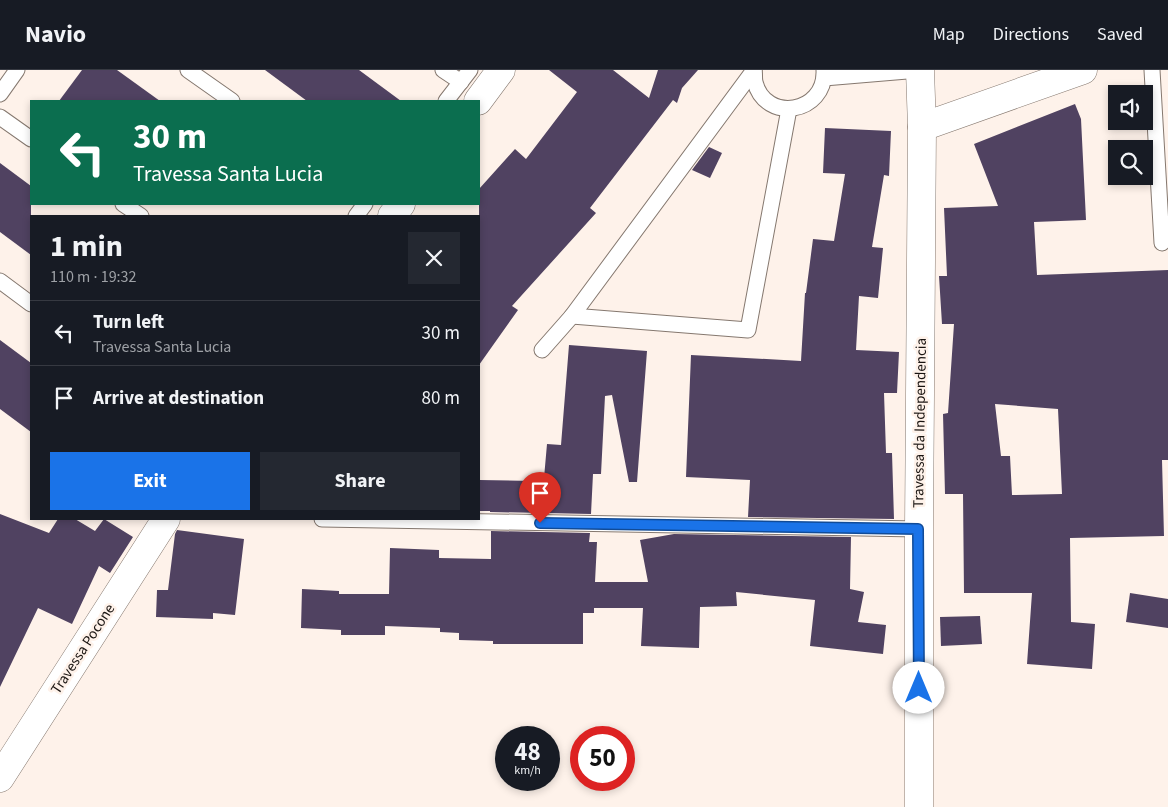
<!DOCTYPE html>
<html lang="en">
<head>
<meta charset="utf-8">
<style>
  body { margin:0; font-family:"Source Sans 3",sans-serif; background:#242831; color:#f1f3f6; height:100vh; display:flex; flex-direction:column; font-size:19px; white-space:nowrap }
  * { box-sizing:border-box; margin:0 }
  p { font-size:16px; color:#9ea1a6 }
  .icon { flex:none; width:28px; height:28px; fill:none; stroke:currentColor; stroke-width:2; stroke-linecap:round; stroke-linejoin:round }
  .map { position:relative; flex:1; overflow:hidden }
  .drawer { position:absolute; left:30px; top:145px; width:450px; height:305px; display:flex; flex-direction:column; background:#171b24; border-radius:0px; box-shadow:0 2px 8px #0003 }
  .drawer>* { flex:none }
  .top-card { position:absolute; left:30px; top:30px; width:450px; height:105px; border-radius:0px; box-shadow:0 2px 8px #0003; background:#0b6e4f; color:#fff; overflow:hidden }
  .buttons { position:absolute; left:1108px; top:15px; display:grid; gap:10px }
  .buttons a { display:grid; place-items:center; width:45px; height:45px; border-radius:0px; background:#171b24; box-shadow:0 2px 8px #0003; font-size:25px }
  .speed { position:absolute; left:495px; top:656px; display:flex; gap:10px; font-size:25px; font-weight:700; text-align:center }
  .speed>* { display:grid; place-content:center; width:65px; height:65px; border-radius:50%; background:#171b24; box-shadow:0 2px 8px #0003; line-height:1 }
  .speed small { font-size:12px; font-weight:400 }
  .speed .limit { border:8px solid #d22; background:#fff; color:#111 }
  .pin { position:absolute; display:grid; place-items:center; width:42px; height:42px; color:#fff; margin:-51px -21px; border-radius:50% 50% 50% 0; rotate:-45deg; box-shadow:0 0 5px #0007 }
  .pin .icon { rotate:45deg }
  .me { position:absolute; width:55px; margin:-28px; rotate:0deg; stroke-linejoin:round; filter:drop-shadow(0 0 4px #0008) }
  .turn { display:flex; align-items:center; gap:18px; height:105px; padding:0 20px; font-size:22px }
  .turn .icon { width:65px; height:65px; stroke-width:2.5 }
  .turn b { display:block; font-size:35px; line-height:42px }
  .round { display:grid; place-items:center; flex:none; width:52px; height:52px; border-radius:0px; background:#242831 }
  .headline { display:flex; align-items:center; justify-content:space-between; height:85px; padding:0 20px }
  h1 { font-size:30px; font-weight:700; line-height:38px }
  .primary-button { display:flex; gap:10px; margin-top:auto; padding:10px 20px }
  .primary-button a { flex:1; height:58px; border-radius:0px; background:#1a73e8; color:#fff; font-size:20px; font-weight:700; line-height:58px; text-align:center }
  .primary-button a+a { background:#242831; color:#f1f3f6 }
  ul { padding:0; list-style:none }
  li { display:flex; align-items:center; gap:15px; height:65px; padding:0 20px; border-top:1px solid #363941 }
  li div { flex:1 }
  li b { display:block; font-size:19px }
  li em { font-style:normal }
  header { display:flex; align-items:center; gap:30px; box-sizing:border-box; height:70px; padding:0 25px; background:#171b24; border-bottom:1px solid #363941 }
  header strong { font-size:24px }
  nav { display:flex; gap:28px; margin-inline-start:auto; font-size:18px }
  .map>svg:first-child { display:block }
</style>
</head>
<body>
<header>
<strong>Navio</strong>
<nav><a>Map</a><a>Directions</a><a>Saved</a></nav>
</header>
<div class="map">
<svg width="1168" height="737" viewBox="0 0 1168 737">
  <rect width="100%" height="100%" fill="#fef2ea"/>
  <!-- building -->
  <g fill="#504261" fill-rule="evenodd">
    <polygon points="82,0 117,0 160,31 59,31"/>
    <polygon points="265,0 359,0 401,31 307,31"/>
    <polygon points="549,0 613,0 649,28 658,0 698,0 682,18 677,33 673,30 590,138 596,143 512,236 518,240 479,295 479,119 515,79 526,89 577,22"/>
    <path d="M1075,34L1081,49L1086,150L1034,152L1037,205L1168,200V390H1162L1164,466L1070,468L1071,552L1095,554L1092,599L1027,594L1032,523H964L963,424H945L943,344L948,343L954,254H942L939,206H947L944,138L998,136L974,74ZM995,334L1058,339L1062,424L1012,425L1010,386H1001Z"/>
    <polygon points="825,58 891,61 889,106 884,105 872,177 883,178 878,228 859,226 856,280 899,282 897,323 884,323 886,383 892,383 894,449 748,447 750,410 686,407 691,285 801,291 805,223 806,223 813,169 834,171 845,104 823,103"/>
    <polygon points="709,77 722,83 710,108 692,100"/>
    <polygon points="0,93 31,116 31,185 0,162"/>
    <polygon points="0,270 31,293 31,362 0,339"/>
    <polygon points="569,275 647,281 637,412 629,412 612,325 605,326 601,404 593,404 591,444 490,442 490,441 479,441 479,410 533,411 534,408 544,408 547,374 561,375"/>
    <polygon points="0,444 49,463 58,449 75,449 95,461 104,449 133,467 110,503 99,496 72,554 38,538 0,617"/>
    <polygon points="177,460 244,469 235,545 213,543 213,549 156,547 157,520 168,520 175,464"/>
    <polygon points="491,461 590,463 589,472 597,472 595,512 648,512 640,470 674,464 851,467 850,519 864,522 858,552 886,555 883,584 810,576 815,530 736,522 737,536 700,537 699,578 641,576 643,538 594,538 594,543 583,543 583,574 493,574 493,571 459,570 459,563 440,562 440,558 385,556 385,565 341,565 341,560 301,558 302,519 339,521 339,524 389,524 390,478 439,480 439,488 491,489"/>
    <polygon points="1130,523 1168,529 1168,558 1126,552"/>
    <polygon points="980,546 982,574 941,576 940,547"/>
  </g>
  <g fill="none" stroke-linecap="round" stroke-linejoin="round">
    <defs>
      <g id="lane">
        <polyline points="188,0 232,31"/>
        <polyline points="443,0 461,12"/>
        <path d="M754,0C755,4 754,8 755,12C765,53 826,44 824,0"/>
        <polyline points="1152,0 1162,173"/>
        <polyline points="824,8 919,0"/>
        <polyline points="0,24 17,0"/>
        <polyline points="446,31 470,0"/>
        <polyline points="0,47 31,69"/>
        <polyline points="123,134 141,146"/>
        <polyline points="356,146 365,134"/>
        <polyline points="0,211 31,234"/>
        <polyline points="572,246 748,260 789,39"/>
        <polyline points="542,280 572,246 754,0"/>
        <polyline points="322,449 919,459"/>
      </g>
      <g id="street">
        <polyline points="478,31 501,0"/>
        <polyline points="922,57 1083,0"/>
        <polyline points="392,146 401,134"/>
        <polyline points="0,708 166,449"/>
      </g>
      <polyline id="secondary" points="919,737 919,459 922,57 920,0"/>
    </defs>
    <!-- lane casing -->
    <use href="#lane" stroke="#85786f" stroke-width="17"/>
    <!-- street casing -->
    <use href="#street" stroke="#85786f" stroke-width="29"/>
    <!-- secondary casing -->
    <use href="#secondary" stroke="#85786f" stroke-width="29"/>
    <!-- lane -->
    <use href="#lane" stroke="#fff" stroke-width="15"/>
    <!-- street -->
    <use href="#street" stroke="#fff" stroke-width="28"/>
    <!-- secondary -->
    <use href="#secondary" stroke="#fff" stroke-width="28"/>
  </g>
  <g fill="none" stroke-linecap="round" stroke-linejoin="round">
    <defs>
      <polyline id="route" points="540,453 918,459 919,618"/>
    </defs>
    <!-- route casing -->
    <use href="#route" stroke="#114b97" stroke-width="12"/>
    <!-- route -->
    <use href="#route" stroke="#1a73e8" stroke-width="9"/>
  </g>
  <g text-anchor="middle" dominant-baseline="central" stroke-width="5" stroke-linejoin="round" paint-order="stroke">
    <!-- street labels -->
    <g font-size="15" fill="#191411" stroke="#fef2ea">
      <text transform="translate(920 353) rotate(-89)">Travessa da Independencia</text>
      <text transform="translate(83 579) rotate(-57)">Travessa Pocone</text>
    </g>
  </g>
</svg>
<div class="buttons">
<a><svg class="icon" aria-label="sound" viewBox="0 0 24 24"><path d="M4 9h4l5-4v14l-5-4H4zM17 9q2 3 0 6"/></svg></a>
<a><svg class="icon" aria-label="search" viewBox="0 0 24 24"><circle cx="10" cy="10" r="6"/><path d="M15 15l6 6"/></svg></a>
</div>
<div class="speed"><div>48<small>km/h</small></div><div class="limit">50</div></div>
<div class="pin" style="left:540px;top:453px;background:#d93025"><svg class="icon" aria-label="arrive" viewBox="0 0 24 24"><path d="M6 21V4h12l-3 4 3 4H6"/></svg></div>
<svg class="me" style="left:919px;top:618px" viewBox="-20 -20 40 40"><circle r="19" fill="#fff"/><path d="M0-13L10 11 0 6-10 11z" fill="#1a73e8"/></svg>
<div class="top-card">
<div class="turn"><svg class="icon" aria-label="left" viewBox="0 0 24 24"><path d="M17 20v-9H6M10 6l-5 5 5 5"/></svg><div><b>30 m</b>Travessa Santa Lucia</div></div>
</div>
<section class="drawer">
<div class="headline"><div><h1>1 min</h1><p>110 m · 19:32</p></div><a class="round"><svg class="icon" aria-label="close" viewBox="0 0 24 24"><path d="M6 6l12 12M18 6L6 18"/></svg></a></div>
<ul>
<li><svg class="icon" aria-label="left" viewBox="0 0 24 24"><path d="M17 20v-9H6M10 6l-5 5 5 5"/></svg><div><b>Turn left</b><p>Travessa Santa Lucia</p></div><em>30 m</em></li>
<li><svg class="icon" aria-label="arrive" viewBox="0 0 24 24"><path d="M6 21V4h12l-3 4 3 4H6"/></svg><div><b>Arrive at destination</b></div><em>80 m</em></li>
</ul>
<div class="primary-button"><a>Exit</a><a>Share</a></div>
</section>
</div>
</body>
</html>
